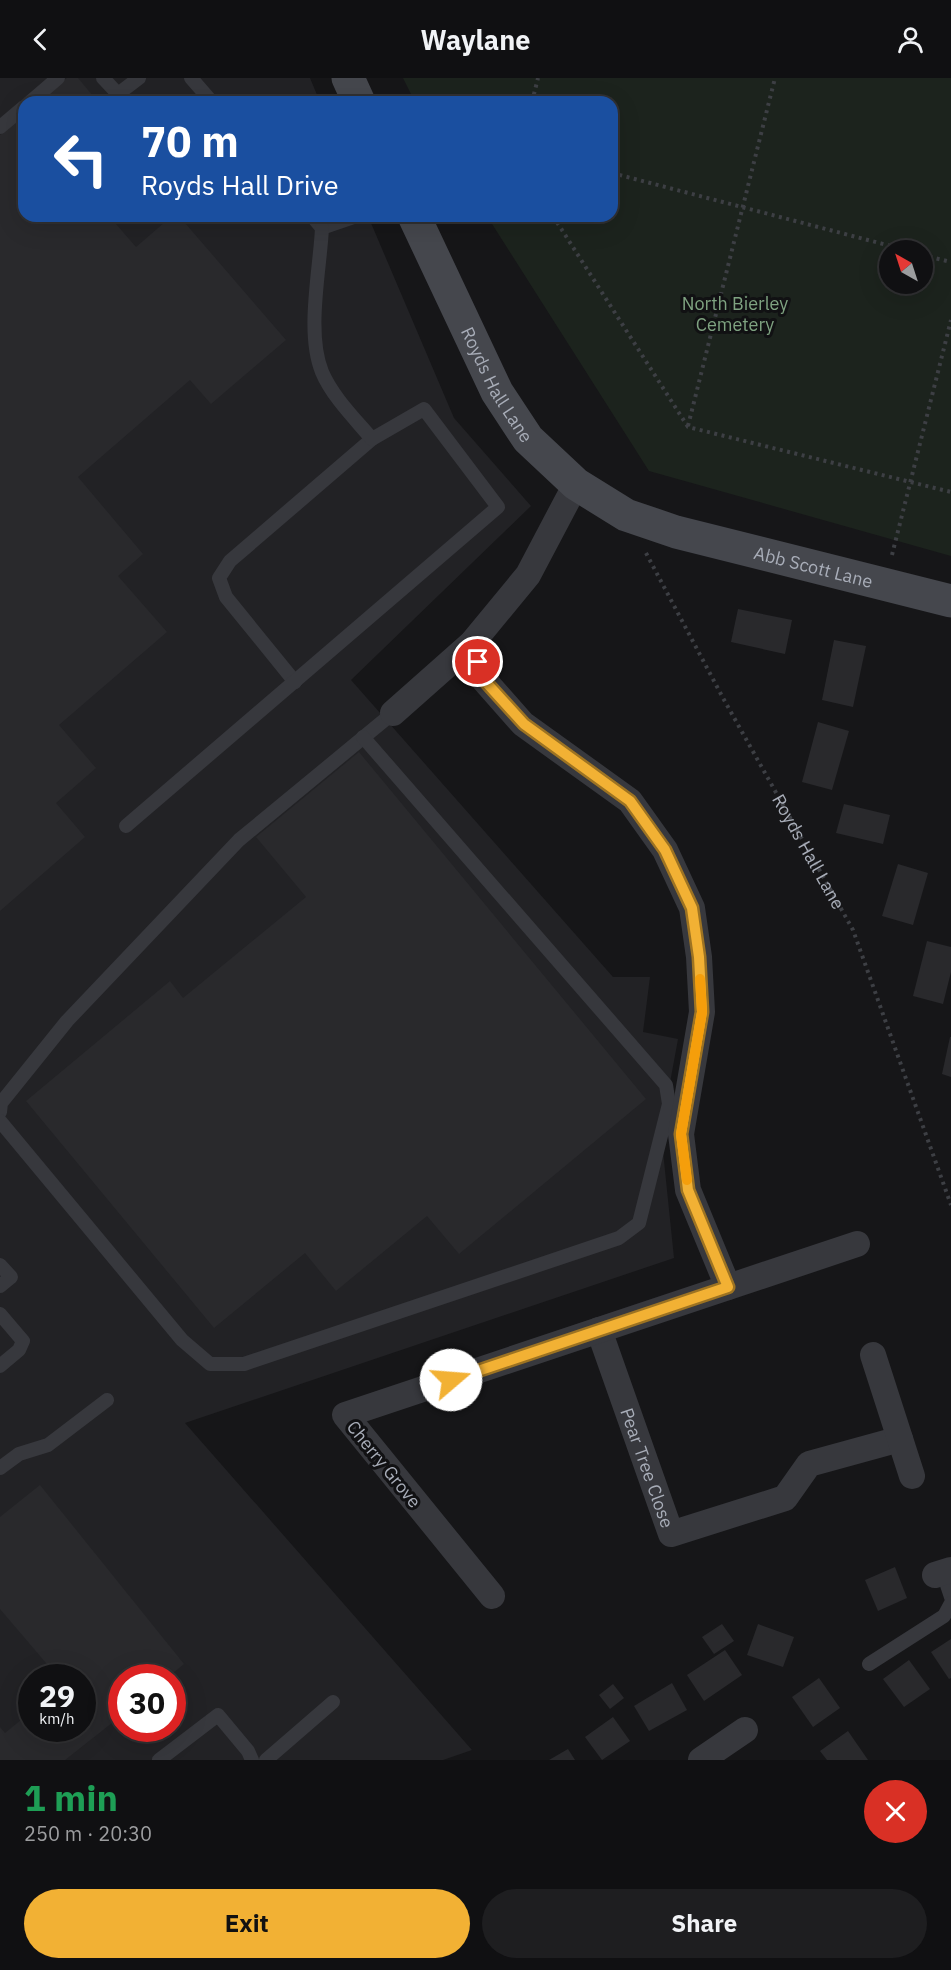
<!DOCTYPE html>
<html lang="en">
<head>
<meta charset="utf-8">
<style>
  body { margin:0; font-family:"IBM Plex Sans",sans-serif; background:#1e1e20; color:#f1f3f6; height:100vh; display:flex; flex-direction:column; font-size:22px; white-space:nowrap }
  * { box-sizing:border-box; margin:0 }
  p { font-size:20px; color:#9c9d9f }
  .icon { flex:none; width:33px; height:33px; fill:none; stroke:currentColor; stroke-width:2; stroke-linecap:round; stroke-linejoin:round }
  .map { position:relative; height:1682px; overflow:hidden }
  .details { display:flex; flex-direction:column; background:#101012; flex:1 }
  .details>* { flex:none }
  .banner { position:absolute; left:18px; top:18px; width:600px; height:126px; border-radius:18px; box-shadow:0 6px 24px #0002,0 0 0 2px #303032; background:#1a4fa0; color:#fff; overflow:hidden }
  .needle { width:39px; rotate:321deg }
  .tools { position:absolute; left:879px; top:162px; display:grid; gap:12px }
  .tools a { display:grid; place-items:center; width:54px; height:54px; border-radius:50%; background:#101012; box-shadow:0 6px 24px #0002,0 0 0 2px #303032; font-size:30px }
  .speed { position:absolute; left:18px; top:1586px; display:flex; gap:12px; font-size:30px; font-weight:700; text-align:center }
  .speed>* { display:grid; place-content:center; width:78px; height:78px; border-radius:50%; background:#101012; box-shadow:0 6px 24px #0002,0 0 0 2px #303032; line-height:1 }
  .speed small { font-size:15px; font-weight:400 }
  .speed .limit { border:9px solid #d22; background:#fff; color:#111 }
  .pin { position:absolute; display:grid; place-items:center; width:51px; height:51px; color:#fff; margin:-26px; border:3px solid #fff; border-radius:50%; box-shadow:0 2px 6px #0007 }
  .me { position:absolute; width:66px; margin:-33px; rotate:72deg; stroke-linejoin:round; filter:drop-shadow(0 0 4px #0008) }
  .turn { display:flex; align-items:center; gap:21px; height:126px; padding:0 24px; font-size:27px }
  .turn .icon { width:78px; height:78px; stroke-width:2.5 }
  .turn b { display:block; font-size:42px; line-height:51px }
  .round { display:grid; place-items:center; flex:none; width:63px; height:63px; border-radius:32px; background:#1e1e20 }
  .headline { display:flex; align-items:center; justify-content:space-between; height:102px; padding:0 24px }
  h1 { font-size:36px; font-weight:800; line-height:45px; color:#1e9e55 }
  .action { display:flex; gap:12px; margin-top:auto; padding:12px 24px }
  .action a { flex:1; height:69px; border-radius:36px; background:#f2b134; color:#111; font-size:24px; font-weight:800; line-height:69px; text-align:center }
  .action a+a { background:#1e1e20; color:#f1f3f6 }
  header { display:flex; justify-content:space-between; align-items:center; height:78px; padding:0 24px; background:#101012; font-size:27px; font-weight:800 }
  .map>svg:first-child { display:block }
</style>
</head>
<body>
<header><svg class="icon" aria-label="back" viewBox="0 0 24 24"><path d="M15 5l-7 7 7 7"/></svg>Waylane<svg class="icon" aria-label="person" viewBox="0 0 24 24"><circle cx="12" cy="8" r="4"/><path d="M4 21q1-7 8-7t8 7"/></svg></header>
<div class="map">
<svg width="951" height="1682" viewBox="0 0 951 1682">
  <rect width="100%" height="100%" fill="#161618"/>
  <!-- built -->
  <path fill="#222225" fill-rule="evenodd" d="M0,0H310L320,24H24V138H368L454,340L531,428L351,602L613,899H650L643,954L678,961L661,1054L674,1180L185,1345L472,1672L443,1682H0ZM32,1599H82V1650H32ZM122,1599H172V1650H122Z"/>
  <!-- green -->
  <path fill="#1c231d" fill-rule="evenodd" d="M403,0H951V478L649,393L487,138H612V24H415ZM890,172H922V206H890Z"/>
  <!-- building -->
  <g fill="#29292c">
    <polygon points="67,0 78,0 98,24 39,24"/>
    <polygon points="24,37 24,138 109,138 136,169 172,138 179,138 286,262 211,326 190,302 78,399 143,476 118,498 167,554 59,647 96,690 56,725 85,759 0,833 0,57"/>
    <polygon points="738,531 792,542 785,576 731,564"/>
    <polygon points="834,562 866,568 853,629 822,622"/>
    <polygon points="818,644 849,653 832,712 802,704"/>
    <polygon points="359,674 646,1021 459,1176 427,1138 336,1213 305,1175 214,1250 26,1023 170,903 183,920 306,819 256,759"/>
    <polygon points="844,726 890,737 883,766 836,755"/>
    <polygon points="898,786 928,795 913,847 882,838"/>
    <polygon points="927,863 951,869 951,894 943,926 913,918"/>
    <polygon points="950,959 951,959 951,999 942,996"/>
    <polygon points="40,1407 184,1586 168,1599 122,1599 122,1637 65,1682 0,1682 0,1649 5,1655 32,1633 32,1650 82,1650 82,1599 58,1599 0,1531 0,1439"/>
    <polygon points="895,1489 907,1520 878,1533 865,1502"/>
    <polygon points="722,1546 734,1563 714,1576 702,1559"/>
    <polygon points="758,1546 794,1559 783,1589 747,1577"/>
    <polygon points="951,1561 951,1600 949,1601 931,1574"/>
    <polygon points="725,1572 742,1597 704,1623 687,1597"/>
    <polygon points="909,1582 930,1611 904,1629 883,1601"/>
    <polygon points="819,1600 840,1630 813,1649 792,1619"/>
    <polygon points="672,1605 687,1632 649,1653 634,1628"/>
    <polygon points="613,1606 624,1620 610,1631 599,1617"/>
    <polygon points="613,1639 630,1663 602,1682 585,1659"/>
    <polygon points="848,1653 868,1682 827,1682 820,1673"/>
    <polygon points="568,1671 575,1682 549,1682"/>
  </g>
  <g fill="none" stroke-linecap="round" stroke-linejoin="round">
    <!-- path -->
    <g stroke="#3d3f44" stroke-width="4" stroke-dasharray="3 4.5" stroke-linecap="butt">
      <polyline points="532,24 538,0"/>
      <polyline points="612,95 906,172"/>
      <polyline points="553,138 688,349 951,414"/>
      <polyline points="922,177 951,184"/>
      <polyline points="688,348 775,0"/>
      <path id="s1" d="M646,475L723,620L853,852L951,1127"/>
      <polyline points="892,477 951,242"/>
    </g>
    <!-- lane -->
    <g stroke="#37383d" stroke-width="14">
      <polyline points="103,0 118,16 139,0"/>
      <polyline points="191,0 212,24"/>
      <polyline points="30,24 58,0"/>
      <polyline points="0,49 24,29"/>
      <polyline points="312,138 322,150 357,138"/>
      <polyline points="295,604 226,519 219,500 230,483 372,361"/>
      <path d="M126,748L498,429L424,331L372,361C355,341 332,318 322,294C306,255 320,192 322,150"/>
      <polyline points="0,1034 1,1025 67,943 239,762 393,635"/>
      <polyline points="0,1043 182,1262 210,1286 244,1286 619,1160 639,1145 669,1026 666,1007 363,659"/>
      <polyline points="0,1187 11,1199 0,1208"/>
      <polyline points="0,1236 23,1263 19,1272 0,1288"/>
      <polyline points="0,1390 19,1376 48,1367 107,1322"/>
      <polyline points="943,1495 951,1519"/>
      <polyline points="869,1586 944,1538 951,1525"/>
      <polyline points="159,1682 218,1637 248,1673 252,1682"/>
      <polyline points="266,1682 333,1624"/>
    </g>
    <!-- street -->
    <g stroke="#37383d" stroke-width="26">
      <polyline points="472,565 484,602 523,646 630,723 665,772 692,830 699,879 702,934 681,1056 688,1112 728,1209"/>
      <polyline points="393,635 472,565 528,497 576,406"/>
      <path id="s2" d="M599,1252L671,1456L785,1420L809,1386L900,1361"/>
      <polyline points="873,1277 912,1398"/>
      <polyline points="935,1497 951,1492"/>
      <polyline points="492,1518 345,1337 857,1166"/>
      <polyline points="701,1682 745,1652"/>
    </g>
    <!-- secondary -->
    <g stroke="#45474d" stroke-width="33">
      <polyline points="348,0 359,24"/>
      <path id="s3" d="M414,138L497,314L528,361L576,406L626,437L676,454L951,523"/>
    </g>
  </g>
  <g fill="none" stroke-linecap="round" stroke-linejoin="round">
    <defs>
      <polyline id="route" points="451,1302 728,1209 688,1112 681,1056 702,934 699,879 692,830 665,772 630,723 524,646 484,602 478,584"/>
    </defs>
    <!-- route casing -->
    <use href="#route" stroke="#9d7322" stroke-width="15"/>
    <!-- route -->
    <use href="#route" stroke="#f2b134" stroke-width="10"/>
    <!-- slow -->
    <polyline stroke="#f59e0b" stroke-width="10" points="687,1102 681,1056 702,934 700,901"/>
  </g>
  <g text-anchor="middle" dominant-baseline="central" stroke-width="6" stroke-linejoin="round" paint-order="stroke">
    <!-- park labels -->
    <g font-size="18" fill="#7fa381" stroke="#111113">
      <text x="735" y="225">North Bierley<tspan x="735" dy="21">Cemetery</tspan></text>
    </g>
    <!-- street labels -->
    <g font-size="18" fill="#a8adb8" stroke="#111113">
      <text stroke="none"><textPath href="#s3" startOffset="188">Royds Hall Lane</textPath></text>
      <text stroke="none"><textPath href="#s3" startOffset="570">Abb Scott Lane</textPath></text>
      <text stroke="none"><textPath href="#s1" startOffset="340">Royds Hall Lane</textPath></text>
      <text transform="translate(384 1386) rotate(51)">Cherry Grove</text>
      <text stroke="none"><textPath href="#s2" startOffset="146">Pear Tree Close</textPath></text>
    </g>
  </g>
</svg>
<div class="tools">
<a><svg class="needle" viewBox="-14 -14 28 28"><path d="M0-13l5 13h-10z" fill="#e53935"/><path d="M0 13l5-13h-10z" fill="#9c9d9f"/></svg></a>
</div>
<div class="speed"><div>29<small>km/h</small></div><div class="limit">30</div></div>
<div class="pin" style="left:478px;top:584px;background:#d93025"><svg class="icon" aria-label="arrive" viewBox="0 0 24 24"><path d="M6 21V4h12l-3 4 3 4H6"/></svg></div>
<svg class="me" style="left:451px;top:1302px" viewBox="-20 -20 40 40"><circle r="19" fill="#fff"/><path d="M0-13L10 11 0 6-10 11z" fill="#f2b134"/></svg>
<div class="banner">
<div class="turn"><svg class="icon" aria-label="left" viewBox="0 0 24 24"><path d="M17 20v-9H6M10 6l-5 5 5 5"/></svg><div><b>70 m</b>Royds Hall Drive</div></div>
</div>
</div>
<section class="details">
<div class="headline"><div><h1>1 min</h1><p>250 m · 20:30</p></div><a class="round" style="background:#d93025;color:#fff"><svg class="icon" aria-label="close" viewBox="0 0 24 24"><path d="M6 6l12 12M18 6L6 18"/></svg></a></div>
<div class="action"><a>Exit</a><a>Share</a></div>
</section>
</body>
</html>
